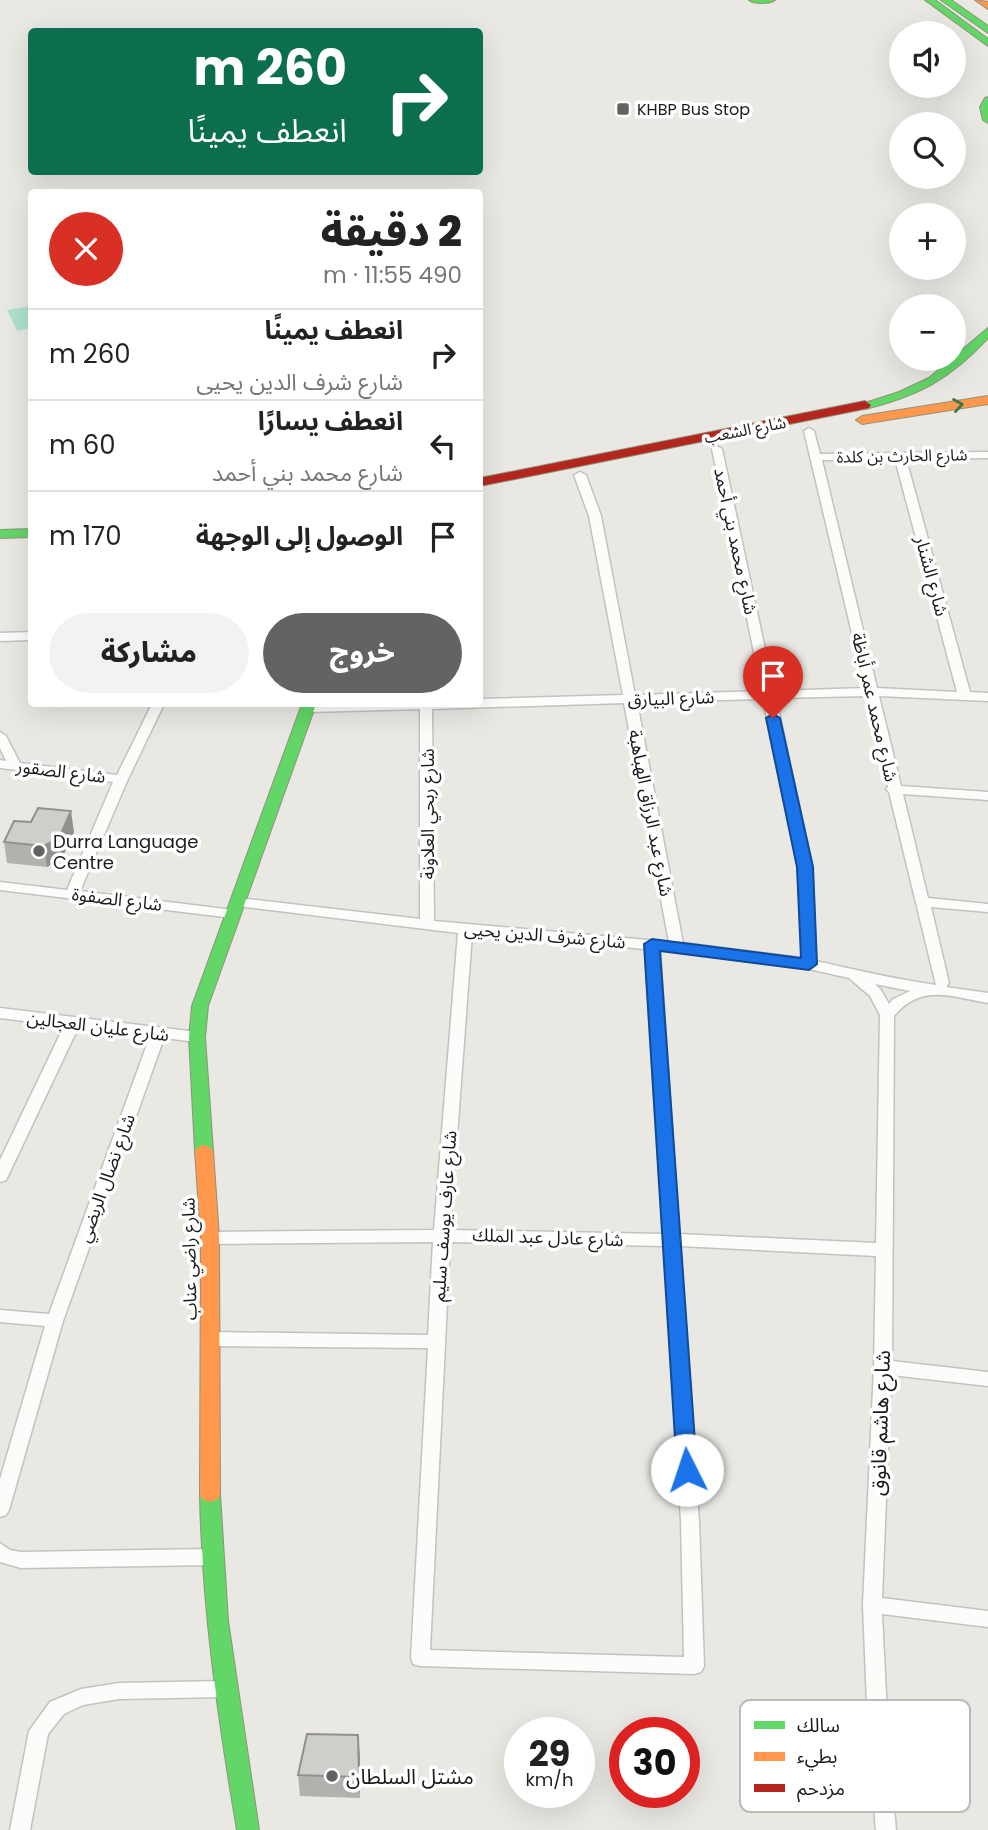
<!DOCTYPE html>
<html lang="ar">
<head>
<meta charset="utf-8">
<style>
  body { margin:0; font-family:Poppins,"Noto Sans Arabic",sans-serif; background:#f2f2f2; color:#222; direction:rtl; height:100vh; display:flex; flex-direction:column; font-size:26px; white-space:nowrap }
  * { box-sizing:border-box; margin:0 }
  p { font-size:23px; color:#767676 }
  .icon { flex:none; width:38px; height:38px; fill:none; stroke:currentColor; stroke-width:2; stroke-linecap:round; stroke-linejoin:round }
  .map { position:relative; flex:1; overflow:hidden; direction:ltr }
  .sheet { position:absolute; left:28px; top:189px; width:455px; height:518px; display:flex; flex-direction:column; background:#fff; border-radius:7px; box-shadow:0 7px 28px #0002; direction:rtl }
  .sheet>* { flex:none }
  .guide { position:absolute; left:28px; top:28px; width:455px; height:147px; border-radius:7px; box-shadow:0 7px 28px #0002; direction:rtl; background:#0b6e4f; color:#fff; overflow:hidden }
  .buttons { position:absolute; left:889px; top:21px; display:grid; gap:14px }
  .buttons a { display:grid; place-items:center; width:77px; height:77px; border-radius:50%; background:#fff; box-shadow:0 7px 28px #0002; font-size:35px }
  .speed { position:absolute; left:504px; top:1717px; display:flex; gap:14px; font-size:35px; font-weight:700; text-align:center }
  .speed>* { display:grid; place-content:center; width:91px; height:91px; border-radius:50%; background:#fff; box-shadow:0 7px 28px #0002; line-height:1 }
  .speed small { font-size:18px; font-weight:400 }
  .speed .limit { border:10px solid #d22; background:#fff; color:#111 }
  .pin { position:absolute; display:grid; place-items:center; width:60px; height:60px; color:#fff; margin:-72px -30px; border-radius:50% 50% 50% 0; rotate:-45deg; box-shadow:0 0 7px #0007 }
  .pin .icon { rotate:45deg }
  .me { position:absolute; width:77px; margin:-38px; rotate:356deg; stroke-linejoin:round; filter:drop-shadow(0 0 5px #0008) }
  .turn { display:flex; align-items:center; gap:24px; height:147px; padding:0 21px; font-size:32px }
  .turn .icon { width:91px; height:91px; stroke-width:2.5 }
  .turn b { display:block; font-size:49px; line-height:60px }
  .round { display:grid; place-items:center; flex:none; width:74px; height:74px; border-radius:37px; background:#f2f2f2 }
  .summary { display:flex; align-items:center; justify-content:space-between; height:119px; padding:0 21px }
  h1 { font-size:42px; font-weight:800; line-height:52px }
  .button { display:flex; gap:14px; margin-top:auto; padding:14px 21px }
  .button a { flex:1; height:80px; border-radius:42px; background:#636361; color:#fff; font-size:28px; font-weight:800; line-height:80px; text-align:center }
  .button a+a { background:#f2f2f2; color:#222 }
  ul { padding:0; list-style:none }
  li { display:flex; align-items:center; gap:21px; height:91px; padding:0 21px; border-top:2px solid #e0e0e0 }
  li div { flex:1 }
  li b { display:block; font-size:26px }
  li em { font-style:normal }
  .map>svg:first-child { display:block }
</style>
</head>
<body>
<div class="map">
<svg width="988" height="1830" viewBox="0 0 988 1830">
  <rect width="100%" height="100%" fill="#eae8e3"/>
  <!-- pitch -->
  <polygon fill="#aee2cc" points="31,306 31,328 17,331 7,310"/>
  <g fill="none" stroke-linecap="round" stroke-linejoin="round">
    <defs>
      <g id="street">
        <path d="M809,428L814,431L820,454L988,452V458L906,459L970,692L988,693V701L879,696L901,786L988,792V800L903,794L928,898L988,904V912L931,907L949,983L946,987L988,993V1003C951,997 922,983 894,1016L892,1361L988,1372V1386L891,1375L882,1598L988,1611V1627L882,1614L889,1754L896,1830H876L869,1754L863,1605L874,1367L876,1256L680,1246L699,1521L704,1666L701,1672L694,1674L420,1666L413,1664L411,1658L428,1348L210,1346L204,1344L202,1339L204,1334L210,1332L428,1335L433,1242L210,1244L204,1242L202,1238L204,1234L210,1232L434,1230L458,933L238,906L231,902L238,898L420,919V709L308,712L302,708L308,704H480V699L623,695L589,516L574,475L580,472L586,475L601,516L635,695L762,691L712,449L717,446L722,449L774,691L865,688L804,431ZM895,459L957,692L877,688L822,460ZM867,696L888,787L886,789L889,792L936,985C895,979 856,970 816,961L812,867L776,698ZM763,699L798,867L802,958L683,943L637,702ZM624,703L669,942L434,921L432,709ZM472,934L645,949L663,1234L450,1230ZM660,950L809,969L849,978L870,996L880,1015L876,1243L679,1234ZM875,984L910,991L893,999L889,1004L881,990ZM450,1242L664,1246L681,1521L684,1657L430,1650Z"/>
        <polygon points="32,632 32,640 0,641 0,633"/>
        <polygon points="152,704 164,704 128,779 80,891 233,910 240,914 238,917 233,918 0,890 0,882 67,890 113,782 0,768 0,760 6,761 0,748 0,732 6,736 20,763 117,775"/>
        <polygon points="0,1008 197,1032 204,1037 197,1042 164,1038 63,1321 9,1510 6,1515 0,1517 0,1479 45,1326 0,1322 0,1310 49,1314 150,1036 78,1028 8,1176 6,1180 0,1182 0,1160 64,1026 0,1018"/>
        <polygon points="0,1543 10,1550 21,1552 210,1549 216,1552 219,1557 216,1562 210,1565 21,1568 0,1562"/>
        <polygon points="224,1681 231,1683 234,1689 231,1695 224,1697 119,1699 83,1705 64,1714 48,1734 30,1830 10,1830 29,1731 50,1702 81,1689 119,1683"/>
      </g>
      <g id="fast">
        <path d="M749,0H775C770,4 754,4 749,0Z"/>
        <polygon points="925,0 935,0 988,39 988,46"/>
        <polygon points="941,0 951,0 988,26 988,33"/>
        <polygon points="988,97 988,123 983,120 980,107 985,98"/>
        <path d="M988,328V338C951,378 919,396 865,409L859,405L899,392L929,378Z"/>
        <polygon points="32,529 32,537 0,538 0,530"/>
        <polygon points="302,704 316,704 208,1006 205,1037 213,1151 210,1155 198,1155 195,1151 189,1037 192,1006"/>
        <path d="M210,1486L217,1488L220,1494L228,1621L259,1830H237C218,1718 202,1607 200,1494L203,1488Z"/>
      </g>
      <g id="slow">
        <polygon points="975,0 988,2 988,9"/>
        <polygon points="988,396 988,404 862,424 856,420 862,416"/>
        <polygon points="204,1145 210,1147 213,1151 219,1238 220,1494 217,1500 210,1502 203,1500 200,1494 201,1238 195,1151 198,1147"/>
      </g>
      <polygon id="jam" points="865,401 871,405 869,408 480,486 480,478"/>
    </defs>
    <!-- street casing -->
    <use href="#street" stroke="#c2c2bf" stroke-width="3"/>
    <!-- fast casing -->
    <use href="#fast" stroke="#91937c" stroke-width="2"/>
    <!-- slow casing -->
    <use href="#slow" stroke="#91937c" stroke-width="2"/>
    <!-- jam casing -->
    <use href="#jam" stroke="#91937c" stroke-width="2"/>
    <!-- street -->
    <use href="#street" fill="#fcfcfb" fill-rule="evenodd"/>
    <!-- fast -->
    <use href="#fast" fill="#63d668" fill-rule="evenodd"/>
    <!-- slow -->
    <use href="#slow" fill="#ff974d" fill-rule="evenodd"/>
    <!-- jam -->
    <use href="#jam" fill="#b3261e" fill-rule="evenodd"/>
  </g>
  <!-- wall -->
  <g fill="#b3b1ae">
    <polygon points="74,832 62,858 47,867 7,863 4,842"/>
    <polygon points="360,1756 360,1798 300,1796 298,1775"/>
  </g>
  <!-- shaded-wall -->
  <g fill="#92908d">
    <polygon points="71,811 74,832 62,858 47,867 44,846"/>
    <polygon points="358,1735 360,1756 360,1798 359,1777"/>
  </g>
  <!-- building -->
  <g fill="#d0ceca" stroke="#92908d" stroke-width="2">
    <polygon points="38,808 71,811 59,838 44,846 4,842 14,821 31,822"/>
    <polygon points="307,1734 358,1735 359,1777 298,1775"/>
  </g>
  <!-- one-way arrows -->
  <defs><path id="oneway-chevron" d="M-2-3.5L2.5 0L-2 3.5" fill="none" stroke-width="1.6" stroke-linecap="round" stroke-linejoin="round" transform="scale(1.75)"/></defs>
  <use stroke="#3f7842" href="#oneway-chevron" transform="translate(958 405) rotate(-9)"/>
  <!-- route -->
  <polygon fill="#1a73e8" stroke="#114b97" stroke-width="2" points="773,714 780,718 813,867 817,964 809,970 660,951 697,1470 694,1476 687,1478 680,1476 677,1470 644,944 652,939 801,958 797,867 766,718"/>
  <!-- markers -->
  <g fill="#636361" stroke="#fff" stroke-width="2.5">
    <rect x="616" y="102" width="14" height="14" rx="3.5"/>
    <circle cx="39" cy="851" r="7"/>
    <circle cx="332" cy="1776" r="7"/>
  </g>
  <g text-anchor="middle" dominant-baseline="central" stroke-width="7" stroke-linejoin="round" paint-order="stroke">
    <!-- far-poi labels -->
    <g font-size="16" fill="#1b1b1b" stroke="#fff" text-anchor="start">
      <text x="637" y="109">KHBP Bus Stop</text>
    </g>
    <!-- far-street labels -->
    <g font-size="16" fill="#1b1b1b" stroke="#fff">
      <text transform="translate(745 430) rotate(-11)">شارع الشعب</text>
      <text transform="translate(902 456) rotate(-1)">شارع الحارث بن كلدة</text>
    </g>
    <!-- street labels -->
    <g font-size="18" fill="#1b1b1b" stroke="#fff">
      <text transform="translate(736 541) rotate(78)">شارع محمد بني أحمد</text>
      <text transform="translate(932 576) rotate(75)">شارع الشنار</text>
      <text transform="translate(671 698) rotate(-2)">شارع البيارق</text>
      <text transform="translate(875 707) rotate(77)">شارع محمد عمر أباظة</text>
      <text transform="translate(61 771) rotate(7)">شارع الصقور</text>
      <text transform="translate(651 813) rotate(79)">شارع عبد الرزاق الهباهبة</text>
      <text transform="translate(427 814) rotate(-90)">شارع ربحي العلاونة</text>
      <text transform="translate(117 899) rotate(7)">شارع الصفوة</text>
      <text transform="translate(545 935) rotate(5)">شارع شرف الدين يحيى</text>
      <text transform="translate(98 1026) rotate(7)">شارع عليان العجالين</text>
      <text transform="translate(106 1178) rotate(-70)">شارع نضال الربضي</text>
      <text transform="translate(444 1216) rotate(-86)">شارع عارف يوسف سليم</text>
      <text transform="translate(548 1237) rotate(2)">شارع عادل عبد الملك</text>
      <text transform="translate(189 1259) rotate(-91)">شارع راضي عناب</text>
    </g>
    <!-- poi labels -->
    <g font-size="18" fill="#1b1b1b" stroke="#fff" text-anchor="start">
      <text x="53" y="841">Durra Language<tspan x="53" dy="21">Centre</tspan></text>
    </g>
    <!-- near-street labels -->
    <g font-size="21" fill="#1b1b1b" stroke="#fff">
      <text transform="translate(880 1423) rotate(-88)">شارع هاشم قانوق</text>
    </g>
    <!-- near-poi labels -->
    <g font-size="21" fill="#1b1b1b" stroke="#fff" text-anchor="start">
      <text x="346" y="1776">مشتل السلطان</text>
    </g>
  </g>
  <!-- legend -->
  <rect x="740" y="1700" width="230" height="112" rx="10" fill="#fff" stroke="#bbb" stroke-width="2"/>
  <rect x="754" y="1721" width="31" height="8" fill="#63d668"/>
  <rect x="754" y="1752" width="31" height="9" fill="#ff974d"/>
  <rect x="754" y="1784" width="31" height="8" fill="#b3261e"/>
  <g font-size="19" fill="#1b1b1b">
    <text x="797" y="1732">سالك</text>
    <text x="797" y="1763">بطيء</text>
    <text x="797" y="1795">مزدحم</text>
  </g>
</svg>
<div class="buttons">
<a><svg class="icon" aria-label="sound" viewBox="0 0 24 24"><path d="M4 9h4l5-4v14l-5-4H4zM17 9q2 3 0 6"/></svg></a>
<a><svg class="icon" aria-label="search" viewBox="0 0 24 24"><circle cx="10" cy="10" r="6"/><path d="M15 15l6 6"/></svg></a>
<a>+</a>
<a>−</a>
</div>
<div class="speed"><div>29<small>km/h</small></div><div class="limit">30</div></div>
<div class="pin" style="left:773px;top:718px;background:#d93025"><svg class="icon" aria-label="arrive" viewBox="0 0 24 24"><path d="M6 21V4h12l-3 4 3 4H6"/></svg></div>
<svg class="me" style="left:687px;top:1470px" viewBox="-20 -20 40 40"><circle r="19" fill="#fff"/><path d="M0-13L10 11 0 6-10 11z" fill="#1a73e8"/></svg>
<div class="guide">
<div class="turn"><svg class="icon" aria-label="right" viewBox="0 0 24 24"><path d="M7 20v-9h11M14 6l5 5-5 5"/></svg><div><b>260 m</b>انعطف يمينًا</div></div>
</div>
<section class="sheet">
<div class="summary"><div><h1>2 دقيقة</h1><p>490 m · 11:55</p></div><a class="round" style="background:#d93025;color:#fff"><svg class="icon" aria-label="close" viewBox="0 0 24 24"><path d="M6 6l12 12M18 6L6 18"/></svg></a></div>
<ul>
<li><svg class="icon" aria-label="right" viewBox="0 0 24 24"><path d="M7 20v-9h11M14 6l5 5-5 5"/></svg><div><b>انعطف يمينًا</b><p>شارع شرف الدين يحيى</p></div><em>260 m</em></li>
<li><svg class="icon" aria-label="left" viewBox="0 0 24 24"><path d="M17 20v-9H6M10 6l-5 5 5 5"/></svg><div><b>انعطف يسارًا</b><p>شارع محمد بني أحمد</p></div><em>60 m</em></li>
<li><svg class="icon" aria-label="arrive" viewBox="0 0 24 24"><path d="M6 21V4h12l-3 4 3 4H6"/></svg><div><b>الوصول إلى الوجهة</b></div><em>170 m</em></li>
</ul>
<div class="button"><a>خروج</a><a>مشاركة</a></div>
</section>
</div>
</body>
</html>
